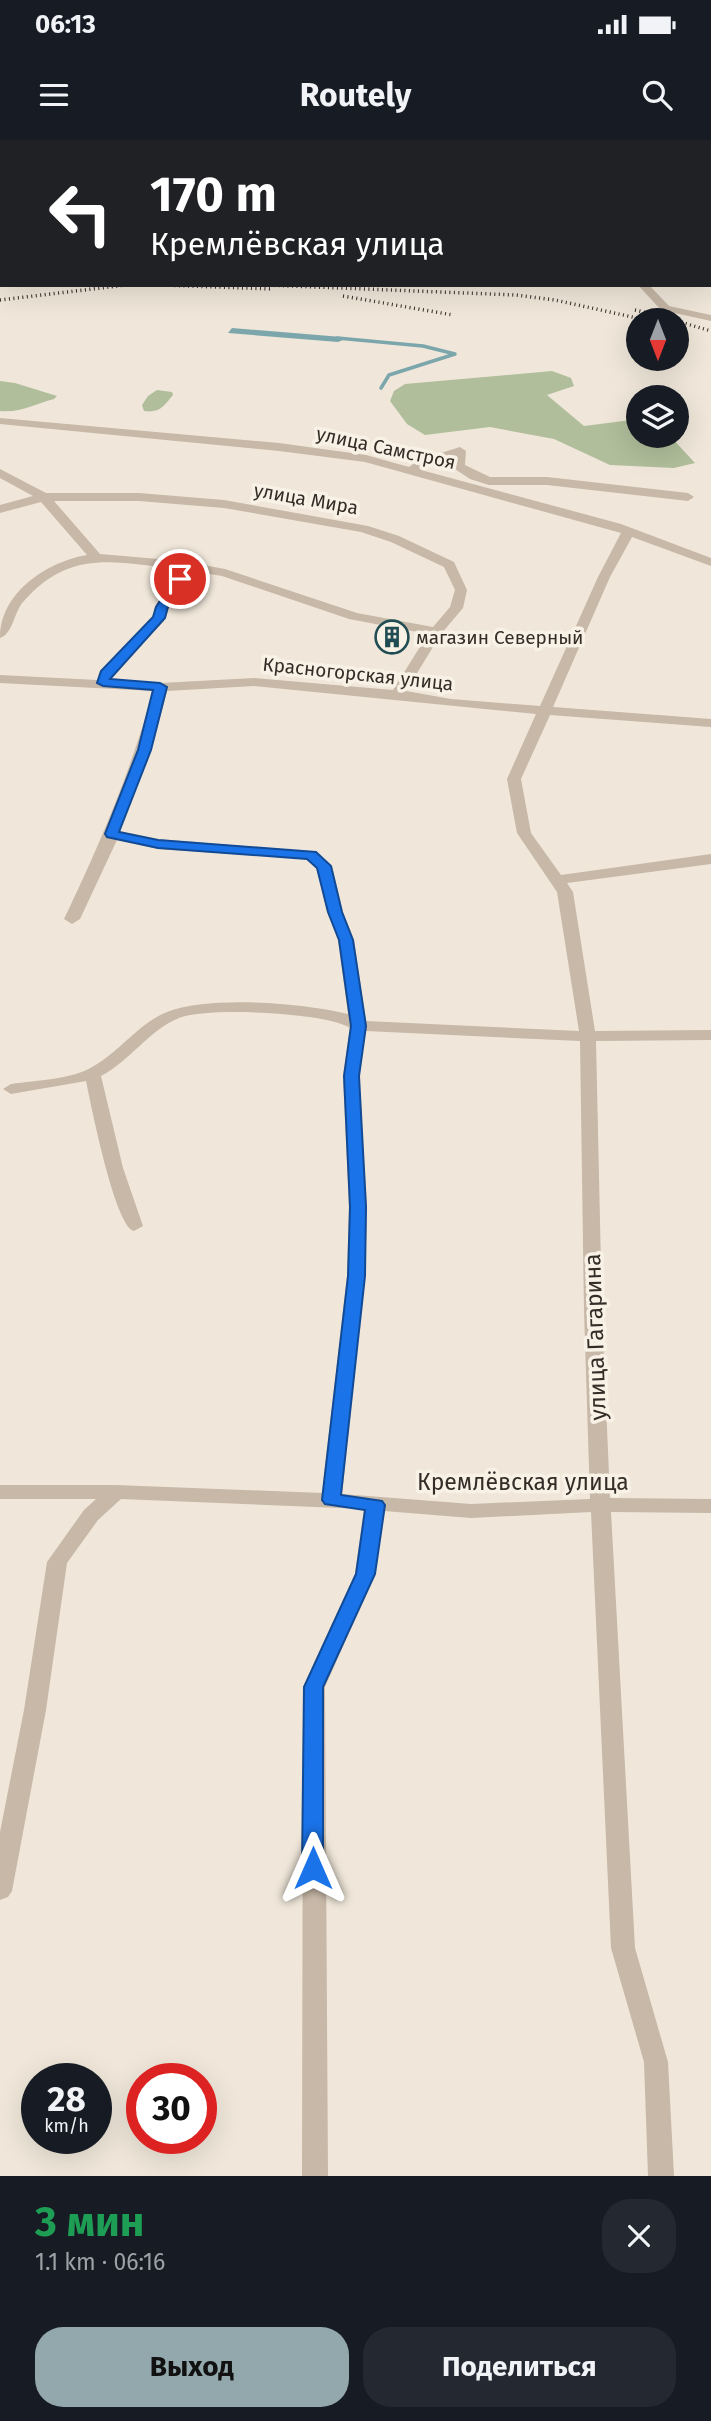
<!DOCTYPE html>
<html lang="ru">
<head>
<meta charset="utf-8">
<style>
  body { margin:0; font-family:"Fira Sans",sans-serif; background:#242831; color:#f1f3f6; height:100vh; display:flex; flex-direction:column; font-size:26px; white-space:nowrap }
  * { box-sizing:border-box; margin:0 }
  p { font-size:23px; color:#9ea1a6 }
  .icon { flex:none; width:38px; height:38px; fill:none; stroke:currentColor; stroke-width:2; stroke-linecap:round; stroke-linejoin:round }
  .map { position:relative; height:2036px; overflow:hidden }
  .panel { display:flex; flex-direction:column; background:#171b24; flex:1 }
  .panel>* { flex:none }
  .guide { position:absolute; left:0px; top:0px; width:712px; height:147px; box-shadow:0 7px 28px #0002; background:#202124; color:#fff; overflow:hidden }
  .needle { width:46px; rotate:180deg }
  .tools { position:absolute; left:626px; top:168px; display:grid; gap:14px }
  .tools a { display:grid; place-items:center; width:63px; height:63px; border-radius:50%; background:#171b24; box-shadow:0 7px 28px #0002; font-size:35px }
  .speed { position:absolute; left:21px; top:1923px; display:flex; gap:14px; font-size:35px; font-weight:700; text-align:center }
  .speed>* { display:grid; place-content:center; width:91px; height:91px; border-radius:50%; background:#171b24; box-shadow:0 7px 28px #0002; line-height:1 }
  .speed small { font-size:18px; font-weight:400 }
  .speed .limit { border:10px solid #d22; background:#fff; color:#111 }
  .pin { position:absolute; display:grid; place-items:center; width:60px; height:60px; color:#fff; margin:-30px; border:4px solid #fff; border-radius:50%; box-shadow:0 2px 7px #0007 }
  .me { position:absolute; width:77px; margin:-38px; rotate:0deg; stroke-linejoin:round; filter:drop-shadow(0 0 5px #0008) }
  .turn { display:flex; align-items:center; gap:24px; height:147px; padding:0 35px; font-size:32px }
  .turn .icon { width:91px; height:91px; stroke-width:2.5 }
  .turn b { display:block; font-size:49px; line-height:60px }
  .round { display:grid; place-items:center; flex:none; width:74px; height:74px; border-radius:28px; background:#242831 }
  .head { display:flex; align-items:center; justify-content:space-between; height:119px; padding:0 35px }
  h1 { font-size:42px; font-weight:700; line-height:52px; color:#1e9e55 }
  .primary-button { display:flex; gap:14px; margin-top:auto; padding:14px 35px }
  .primary-button a { flex:1; height:80px; border-radius:28px; background:#93a8ad; color:#111; font-size:28px; font-weight:700; line-height:80px; text-align:center }
  .primary-button a+a { background:#242831; color:#f1f3f6 }
  .status { display:flex; justify-content:space-between; align-items:center; height:49px; padding:0 35px; background:#171b24; direction:ltr }
  .status svg { height:19px; fill:currentColor }
  header { display:flex; justify-content:space-between; align-items:center; height:91px; padding:0 35px; background:#171b24; font-size:32px; font-weight:700 }
  .map>svg:first-child { display:block }
</style>
</head>
<body>
<div class="status"><b>06:13</b><svg viewBox="0 0 49 12"><path d="M0 12V9h3v3zM5 12V6h3v6zM10 12V3h3v9zM15 12V0h3v12zM26 1h20v11H26zM47 4h2v5h-2z"/></svg></div>
<header><svg class="icon" aria-label="menu" viewBox="0 0 24 24"><path d="M4 6h16M4 12h16M4 18h16"/></svg>Routely<svg class="icon" aria-label="search" viewBox="0 0 24 24"><circle cx="10" cy="10" r="6"/><path d="M15 15l6 6"/></svg></header>
<div class="map">
<svg width="711" height="2036" viewBox="0 0 711 2036">
  <rect width="100%" height="100%" fill="#f0e7da"/>
  <!-- green -->
  <g fill="#b0be9b">
    <polygon points="552,231 571,238 574,246 547,255 584,286 639,279 639,296 670,296 695,323 674,328 610,325 554,299 490,287 425,295 407,284 390,261 394,251 405,244"/>
    <path d="M0,241L15,243L57,256L54,259C35,264 21,273 0,271Z"/>
    <path d="M157,250L172,252L173,255C163,267 160,273 144,271L142,265L148,256Z"/>
  </g>
  <!-- water -->
  <polygon fill="#7ba6ab" points="232,188 342,197 343,200 338,202 228,193"/>
  <g fill="none" stroke-linecap="round" stroke-linejoin="round">
    <!-- stream -->
    <polyline stroke="#7ba6ab" stroke-width="3.5" points="337,198 423,206 455,214 389,235 381,248"/>
    <!-- minor -->
    <g fill="#c7b8a7" fill-rule="evenodd">
      <polygon points="226,0 236,0 225,2"/>
      <rect x="421" y="0" width="10" height="2"/>
      <rect x="524" y="0" width="10" height="2"/>
      <rect x="647" y="0" width="10" height="2"/>
      <polygon points="662,0 711,0 711,5 710,2"/>
      <polygon points="2,8 2,16 0,17 0,9"/>
      <rect x="0" y="37" width="2" height="6"/>
      <rect x="710" y="58" width="1" height="6"/>
      <rect x="0" y="106" width="2" height="6"/>
      <polygon points="638,145 649,145 669,166 711,175 711,181 661,170"/>
      <path d="M0,278L279,303L366,315L409,327L419,320L460,307L466,311L465,325L490,337H547L688,353L694,357L688,361L547,345H489L470,339L455,329L454,317L421,330L621,384L711,418V426L632,397L610,437L553,567L711,579V587L550,575L521,639L531,693L561,735L711,714V724L567,743L573,752L595,891L711,890V900L596,901L602,1171L610,1358L711,1359V1373L611,1372L635,1808L668,1922L674,2036H648L644,1922L611,1808L591,1372L471,1378L384,1371L375,1434L325,1547L328,2036H302L303,1547L355,1434L364,1369L121,1359L98,1380L67,1423L46,1570L12,1751L8,1757L0,1760V1692L24,1570L47,1422L84,1370L96,1359H0V1345H116L322,1353L347,1136L349,1067L343,936L350,888C324,872 208,867 179,878C149,890 130,921 101,936L123,1028L143,1086L134,1091C115,1087 91,965 86,941L11,954L3,949L11,944C38,940 71,940 94,926C120,911 139,883 167,872C210,855 304,863 348,874L338,800L327,772L317,728L307,719L158,709L117,700L80,779L72,784L64,779C100,704 131,631 153,551L0,543V535L97,540L101,531L153,477L155,467L180,429C116,423 71,407 23,462C14,472 13,494 0,498C0,453 46,422 87,415L41,362L0,373V365L33,356L0,338V329L46,353H139L224,360L368,386L399,396L454,422L467,450L463,468L441,494L406,551L451,559L540,566L598,437L621,393L365,322L279,311L0,284ZM54,361H139L224,368L361,392L391,402L444,427L455,450L450,467L433,487L357,473L225,429L182,421L100,414ZM191,431L222,436L349,479L428,494L393,550L254,538L161,543L111,540L112,535L164,481L169,467ZM254,546L536,574L507,639L517,693L557,752L579,891L366,881L354,800L343,772L332,726L316,712L158,699L120,691L151,610L167,551ZM366,891L580,901L584,1171L590,1359L471,1364L342,1354L365,1136L367,1067L359,936Z"/>
    </g>
    <!-- rail -->
    <g stroke="#342c27" stroke-width="3.5" stroke-dasharray="1 3.5" stroke-linecap="butt">
      <polyline points="161,145 273,149"/>
      <polyline points="265,145 516,155 555,160 646,180"/>
      <polyline points="343,156 453,175"/>
      <polyline points="0,160 126,145"/>
      <polyline points="635,170 676,180"/>
      <polyline points="677,181 711,191"/>
    </g>
  </g>
  <!-- route -->
  <polygon fill="#1a73e8" stroke="#114b97" stroke-width="2" points="176,436 186,439 168,467 165,478 110,539 160,543 167,547 151,610 119,692 158,700 316,712 331,726 342,772 353,800 366,886 359,936 366,1067 365,1136 341,1355 382,1361 385,1365 375,1434 323,1547 323,1728 320,1734 313,1736 305,1734 302,1728 304,1547 356,1434 365,1370 325,1364 322,1360 348,1136 350,1067 344,936 351,886 339,800 328,772 317,728 307,719 158,708 107,697 105,694 138,610 153,550 103,546 97,543 101,531 153,477 156,467"/>
  <!-- icons -->
  <defs>
    <symbol id="building-ring" viewBox="-11 -11 22 22"><circle r="9.5" fill="#f8f1e6" stroke="#204c53" stroke-width="1.5"/><path d="M-4-6H4V6H1V3H-1V6H-4ZM-2.5-4.3h1.7v1.8h-1.7ZM.8-4.3h1.7v1.8H.8ZM-2.5-1h1.7V.8h-1.7ZM.8-1h1.7V.8H.8Z" fill="#204c53"/></symbol>
  </defs>
  <g fill-rule="evenodd">
    <use href="#building-ring" x="373" y="478" width="38" height="38"/>
  </g>
  <g text-anchor="middle" dominant-baseline="central" stroke-width="7" stroke-linejoin="round" paint-order="stroke">
    <!-- far-street labels -->
    <g font-size="19" fill="#342c27" stroke="#f8f1e6">
      <text transform="translate(386 308) rotate(12)">улица Самстроя</text>
      <text transform="translate(306 359) rotate(10)">улица Мира</text>
      <text transform="translate(358 534) rotate(6)">Красногорская улица</text>
    </g>
    <!-- far-poi labels -->
    <g font-size="19" fill="#342c27" stroke="#f8f1e6" text-anchor="start">
      <text x="416" y="497">магазин Северный</text>
    </g>
    <!-- street labels -->
    <g font-size="23" fill="#342c27" stroke="#f8f1e6">
      <text transform="translate(595 1197) rotate(-92)">улица Гагарина</text>
      <text x="523" y="1342">Кремлёвская улица</text>
    </g>
  </g>
</svg>
<div class="tools">
<a><svg class="needle" viewBox="-14 -14 28 28"><path d="M0-13l5 13h-10z" fill="#e53935"/><path d="M0 13l5-13h-10z" fill="#9ea1a6"/></svg></a>
<a><svg class="icon" aria-label="layers" viewBox="0 0 24 24"><path d="M12 4l9 5-9 5-9-5zM3 14l9 5 9-5"/></svg></a>
</div>
<div class="speed"><div>28<small>km/h</small></div><div class="limit">30</div></div>
<div class="pin" style="left:180px;top:439px;background:#d93025"><svg class="icon" aria-label="arrive" viewBox="0 0 24 24"><path d="M6 21V4h12l-3 4 3 4H6"/></svg></div>
<svg class="me" style="left:313px;top:1728px" viewBox="-20 -20 40 40"><path d="M0-17L14 15 0 8-14 15z" fill="#1a73e8" stroke="#fff" stroke-width="4"/></svg>
<div class="guide">
<div class="turn"><svg class="icon" aria-label="left" viewBox="0 0 24 24"><path d="M17 20v-9H6M10 6l-5 5 5 5"/></svg><div><b>170 m</b>Кремлёвская улица</div></div>
</div>
</div>
<section class="panel">
<div class="head"><div><h1>3 мин</h1><p>1.1 km · 06:16</p></div><a class="round"><svg class="icon" aria-label="close" viewBox="0 0 24 24"><path d="M6 6l12 12M18 6L6 18"/></svg></a></div>
<div class="primary-button"><a>Выход</a><a>Поделиться</a></div>
</section>
</body>
</html>
